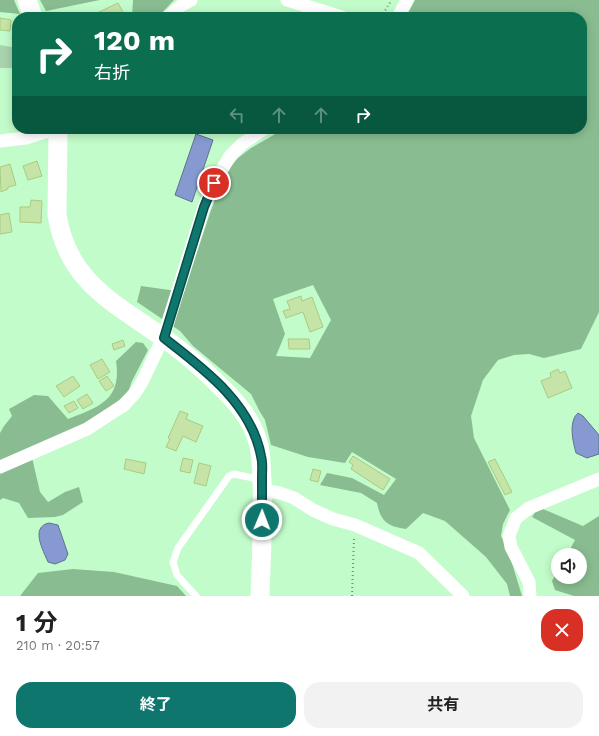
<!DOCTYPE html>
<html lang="ja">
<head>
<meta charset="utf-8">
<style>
  body { margin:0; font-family:"Work Sans","Noto Sans JP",sans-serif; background:#f2f2f2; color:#202124; height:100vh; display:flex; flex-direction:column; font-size:15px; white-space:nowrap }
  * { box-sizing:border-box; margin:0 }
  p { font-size:13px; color:#757577 }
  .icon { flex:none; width:22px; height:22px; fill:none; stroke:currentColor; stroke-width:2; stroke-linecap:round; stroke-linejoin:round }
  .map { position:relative; height:596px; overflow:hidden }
  .panel { display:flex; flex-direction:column; background:#fff; flex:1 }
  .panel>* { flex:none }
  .guide { position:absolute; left:12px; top:12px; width:575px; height:122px; border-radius:16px; box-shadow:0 2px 10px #0003; background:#0b6e4f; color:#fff; overflow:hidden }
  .controls { position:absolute; left:551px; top:548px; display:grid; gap:8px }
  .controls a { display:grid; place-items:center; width:36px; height:36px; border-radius:50%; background:#fff; box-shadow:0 2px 10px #0003; font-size:20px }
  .pin { position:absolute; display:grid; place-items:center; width:34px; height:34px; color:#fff; margin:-17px; border:2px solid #fff; border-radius:50%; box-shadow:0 1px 4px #0007 }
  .me { position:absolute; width:44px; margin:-22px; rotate:1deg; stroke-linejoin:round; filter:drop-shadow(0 0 3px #0008) }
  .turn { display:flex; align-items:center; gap:14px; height:84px; padding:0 16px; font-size:18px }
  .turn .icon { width:52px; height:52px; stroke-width:2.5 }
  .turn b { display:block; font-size:28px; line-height:34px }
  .lanes { display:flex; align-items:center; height:38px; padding:0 16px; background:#0003; justify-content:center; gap:20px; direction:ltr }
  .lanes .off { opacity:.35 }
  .round { display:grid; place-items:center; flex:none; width:42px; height:42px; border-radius:16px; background:#f2f2f2 }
  .summary { display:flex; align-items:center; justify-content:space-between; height:68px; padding:0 16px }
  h1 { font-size:24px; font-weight:700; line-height:30px }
  .button { display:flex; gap:8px; margin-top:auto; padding:8px 16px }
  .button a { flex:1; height:46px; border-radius:16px; background:#0f766e; color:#fff; font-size:16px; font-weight:700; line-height:46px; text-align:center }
  .button a+a { background:#f2f2f2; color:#202124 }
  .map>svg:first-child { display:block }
</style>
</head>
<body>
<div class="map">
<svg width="599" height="596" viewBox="0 0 599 596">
  <rect width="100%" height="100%" fill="#c3fccb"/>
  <!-- green -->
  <polygon fill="#a9d2af" points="0,45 17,48 17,68 0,68"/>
  <!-- forest -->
  <g fill="#89bd91" fill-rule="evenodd">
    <polygon points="0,0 14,0 20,14 0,12"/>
    <polygon points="40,0 100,0 46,11"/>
    <polygon points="133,0 174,0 158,17 132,17"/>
    <path d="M415,0H599V312L581,349L544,358L529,354L514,355L498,360L483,380L471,416L474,438L510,510L503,524L501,536L508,550L522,596H510L507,584L486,557L445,521L423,513L406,529C387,526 381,522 377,503L361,493L320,485L327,473L352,478L384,495L396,479L352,452L345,463L308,457L271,445L265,420L260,412L251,394L193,346L180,331L137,302L141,286L184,292L210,213L224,175L238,158L251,148L272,136L282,129H582V17H406ZM313,285L331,320L310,358L276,356L285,334L273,299Z"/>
    <path d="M136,342L143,343L148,350L132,381L128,392L117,402L91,422L30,449L40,492L48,502L65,492L79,487L83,502L63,515L55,517L28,518L19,503L3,498L0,500V433L4,426L12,416L9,409L34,395L48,396L68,419C99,407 122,400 116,361Z"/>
    <polygon points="543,509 583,526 599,516 599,596 574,596 555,590 552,581 558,570 558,577 580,577 580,555 567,555 575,540 532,517 536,511"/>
    <polygon points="73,569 114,572 177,586 186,596 20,596 38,573"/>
  </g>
  <!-- water -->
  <g fill="#869ad1" stroke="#5e7293">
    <polygon points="196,134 213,140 192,202 175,195"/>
    <path d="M578,413L583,416L599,435V454L587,458L576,453C573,442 568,422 578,413Z"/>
    <path d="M49,523L58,525L68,554L65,560L55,564L48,562C43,550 30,527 49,523Z"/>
  </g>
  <!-- building -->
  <g fill="#c6e3a8" stroke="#a8cc7f">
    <polygon points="118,3 125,16 123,17 94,17 93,15"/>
    <polygon points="0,18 11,20 10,31 0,30"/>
    <polygon points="14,26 17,26 17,40 12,39"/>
    <polygon points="37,161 42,176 28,180 23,166"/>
    <polygon points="10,164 16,185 8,187 8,189 1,192 0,167"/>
    <polygon points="31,200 42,201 41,223 20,222 20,207 30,207"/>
    <polygon points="9,213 12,232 0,234 0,215"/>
    <polygon points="301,296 302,301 312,297 323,327 310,332 303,312 286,318 283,311 290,309 287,301"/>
    <polygon points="288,339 309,339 310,349 289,349"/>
    <polygon points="123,340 125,346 114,350 112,344"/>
    <polygon points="102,359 110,372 98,379 90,365"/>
    <polygon points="558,369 560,373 565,371 572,388 548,398 541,381 551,377 550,373"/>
    <polygon points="73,376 80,386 64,397 56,386"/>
    <polygon points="107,376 114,386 106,391 99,381"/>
    <polygon points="87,394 93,403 83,409 77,400"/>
    <polygon points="74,401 78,408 69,413 64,406"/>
    <polygon points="180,411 188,414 186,419 203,426 196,442 183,436 176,451 166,447 170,439 168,438"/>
    <polygon points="353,456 390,479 383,490 351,469 353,465 349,462"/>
    <polygon points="183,458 193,460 190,473 180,471"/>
    <polygon points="126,459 146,463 144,474 124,469"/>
    <polygon points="495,459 512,492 505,495 488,462"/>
    <polygon points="199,463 211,466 206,486 194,483"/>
    <polygon points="313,469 321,471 318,482 310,480"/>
  </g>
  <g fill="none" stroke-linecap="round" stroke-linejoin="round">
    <!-- path -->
    <g stroke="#6b9470" stroke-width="2" stroke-dasharray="1 3" stroke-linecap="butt">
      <polyline points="381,17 391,1"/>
      <polyline points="352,596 354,538"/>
    </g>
    <!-- lane -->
    <polyline stroke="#fff" stroke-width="7" points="196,596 177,575 173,562 178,548 229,476 234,474 262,480"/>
    <!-- street -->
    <g stroke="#fff" stroke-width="13">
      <polyline points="287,0 342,17"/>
      <polyline points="168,17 182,5 191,0"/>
      <polyline points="398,17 407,0"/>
      <polyline points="0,141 26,138 54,129"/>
      <polyline points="0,467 87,429 124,405 135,393 142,382 163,338 204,207 214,183 230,156 242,144 264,129"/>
      <polyline points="263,490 280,493 294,498 313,510 333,519 355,525 419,553 463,596"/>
      <polyline points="530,596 529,582 511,547 509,536 516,518 529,508 599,479"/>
    </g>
    <!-- secondary -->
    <g stroke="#fff" stroke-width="19">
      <polyline points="27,0 33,17"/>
      <path d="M58,129L57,215C68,281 111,301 161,336C181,350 200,366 217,383C235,400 251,418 258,442C262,455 261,467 262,481C264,519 261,558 260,596"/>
    </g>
  </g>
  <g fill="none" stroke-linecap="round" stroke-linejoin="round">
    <defs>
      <path id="route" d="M214,183L204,207L164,338C204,369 251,403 261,456C263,463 262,470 262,477C262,492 262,506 262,520"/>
    </defs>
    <!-- route casing -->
    <use href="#route" stroke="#0a4d48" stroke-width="10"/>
    <!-- route -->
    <use href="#route" stroke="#0f766e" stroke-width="7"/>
  </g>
</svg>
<div class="controls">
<a><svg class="icon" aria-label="sound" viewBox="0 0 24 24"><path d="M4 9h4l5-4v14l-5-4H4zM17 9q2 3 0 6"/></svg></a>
</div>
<div class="pin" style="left:214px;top:183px;background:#d93025"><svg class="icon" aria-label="arrive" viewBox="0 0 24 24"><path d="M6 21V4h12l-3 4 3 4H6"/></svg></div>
<svg class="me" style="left:262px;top:520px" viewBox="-20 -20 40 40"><circle r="17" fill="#0f766e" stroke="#fff" stroke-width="3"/><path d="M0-11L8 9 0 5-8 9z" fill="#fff"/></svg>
<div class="guide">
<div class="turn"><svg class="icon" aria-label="right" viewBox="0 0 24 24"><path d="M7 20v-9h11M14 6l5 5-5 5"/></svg><div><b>120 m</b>右折</div></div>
<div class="lanes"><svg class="icon off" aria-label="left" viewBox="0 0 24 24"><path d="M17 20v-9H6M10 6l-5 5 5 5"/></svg><svg class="icon off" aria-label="ahead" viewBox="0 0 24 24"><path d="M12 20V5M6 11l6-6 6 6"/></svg><svg class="icon off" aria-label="ahead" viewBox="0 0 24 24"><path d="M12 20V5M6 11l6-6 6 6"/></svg><svg class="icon" aria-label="right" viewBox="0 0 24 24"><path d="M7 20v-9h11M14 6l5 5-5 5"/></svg></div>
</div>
</div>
<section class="panel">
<div class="summary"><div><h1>1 分</h1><p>210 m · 20:57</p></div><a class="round" style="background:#d93025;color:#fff"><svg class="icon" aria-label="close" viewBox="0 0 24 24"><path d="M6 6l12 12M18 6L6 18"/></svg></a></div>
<div class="button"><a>終了</a><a>共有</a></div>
</section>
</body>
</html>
